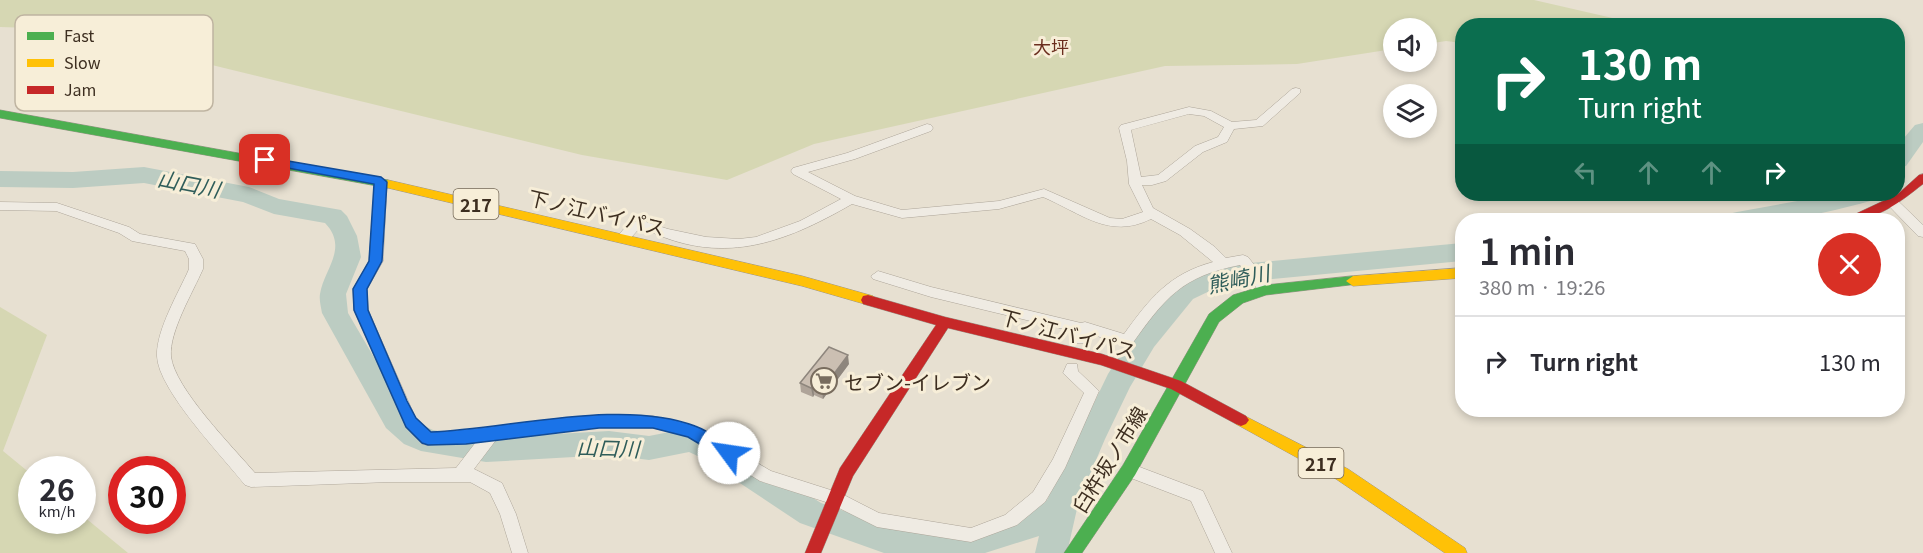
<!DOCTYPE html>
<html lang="en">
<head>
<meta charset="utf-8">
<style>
  body { margin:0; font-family:Georgia,"Noto Sans JP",serif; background:#f7f7f7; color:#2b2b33; height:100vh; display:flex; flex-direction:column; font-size:22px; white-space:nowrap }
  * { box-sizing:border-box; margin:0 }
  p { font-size:20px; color:#7c7c81 }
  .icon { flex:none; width:33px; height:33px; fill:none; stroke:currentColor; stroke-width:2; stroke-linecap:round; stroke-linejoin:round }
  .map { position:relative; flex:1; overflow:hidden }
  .drawer { position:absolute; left:1455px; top:213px; width:450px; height:204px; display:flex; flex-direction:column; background:#fff; border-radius:24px; box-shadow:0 3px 9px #0003 }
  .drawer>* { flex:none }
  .top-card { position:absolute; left:1455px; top:18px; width:450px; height:183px; border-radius:24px; box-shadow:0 3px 9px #0003; background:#0b6e4f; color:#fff; overflow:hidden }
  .controls { position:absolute; left:1383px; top:18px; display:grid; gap:12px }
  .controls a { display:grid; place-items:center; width:54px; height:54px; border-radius:50%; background:#fff; box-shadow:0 3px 9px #0003; font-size:30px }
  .speed { position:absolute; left:18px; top:456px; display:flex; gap:12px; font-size:30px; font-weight:700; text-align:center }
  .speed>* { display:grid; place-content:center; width:78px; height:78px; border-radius:50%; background:#fff; box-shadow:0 3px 9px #0003; line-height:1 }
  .speed small { font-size:15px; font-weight:400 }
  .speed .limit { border:9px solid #d22; background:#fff; color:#111 }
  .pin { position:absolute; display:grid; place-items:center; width:51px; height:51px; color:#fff; margin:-26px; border-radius:12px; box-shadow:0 3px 9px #0006 }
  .me { position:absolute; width:66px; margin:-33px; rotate:301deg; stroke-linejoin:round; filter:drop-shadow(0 0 4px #0008) }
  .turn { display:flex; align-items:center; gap:21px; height:126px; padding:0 24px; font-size:27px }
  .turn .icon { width:78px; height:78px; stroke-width:2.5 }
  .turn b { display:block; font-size:42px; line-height:51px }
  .lanes { display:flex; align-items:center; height:57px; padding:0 24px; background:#0003; justify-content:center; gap:30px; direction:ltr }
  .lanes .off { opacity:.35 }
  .round { display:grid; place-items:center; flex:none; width:63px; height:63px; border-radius:32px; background:#f7f7f7 }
  .overview { display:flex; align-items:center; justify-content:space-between; height:102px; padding:0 24px }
  h1 { font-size:36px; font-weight:600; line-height:45px }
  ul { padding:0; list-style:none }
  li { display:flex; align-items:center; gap:18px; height:90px; padding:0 24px; border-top:2px solid #e1e1e2 }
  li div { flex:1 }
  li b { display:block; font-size:22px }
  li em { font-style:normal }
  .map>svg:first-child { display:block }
</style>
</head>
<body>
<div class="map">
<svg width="1923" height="553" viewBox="0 0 1923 553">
  <rect width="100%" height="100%" fill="#e7e0d1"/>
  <!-- green -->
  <g fill="#d6d7b3">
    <polygon points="0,0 1534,0 1643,25 1462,26 1462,43 1446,41 1427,44 1426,28 1394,28 1393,49 1297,64 1165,66 814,144 727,180 582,155 64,29 0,27"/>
    <polygon points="0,307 47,335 3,451 31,474 32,520 82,520 83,516 128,553 0,553"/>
  </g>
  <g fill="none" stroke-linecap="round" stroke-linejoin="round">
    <!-- river -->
    <g fill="#bcccc2" fill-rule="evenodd">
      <polygon points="1923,123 1923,142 1906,166 1898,168 1898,145 1915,125"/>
      <path d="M144,167L249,187L279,199L341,210L347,216L357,236L361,257L346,294L348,313L406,412L424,426L433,430L486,438L609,431L649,436L690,428L722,440L821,503L893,528L947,535L1018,516L1047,500L1108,374L1134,333L1175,285L1203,272L1240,264L1462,243V261L1240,282L1218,287L1193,299L1154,347L1130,387L1105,439L1079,500L1067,553H1035L1039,536L985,553H884L800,523L702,458L689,452L649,460L609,455L486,462L421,451L404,444L386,428L322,313C321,307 319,300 320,294C324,269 349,248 325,223L274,214L243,202L144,183L73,188L0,187V171L73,172Z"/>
      <path d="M1836,194H1878L1874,200C1825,213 1776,226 1725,220L1728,214L1737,212Z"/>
    </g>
    <defs>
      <g id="street">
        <path d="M1296,88L1300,89V93L1263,126L1234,129L1227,142L1203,152L1166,181L1152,185H1142L1153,208L1190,229L1215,247L1226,258L1243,255L1248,257L1271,286L1273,290L1271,294H1261L1240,265C1182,276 1165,298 1132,344L1127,345L1090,334L1086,343H1076L1074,339L1076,332L931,297L873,279L871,276L878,271L931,287L1081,323L1085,322L1124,334C1150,298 1169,274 1213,262L1180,235L1151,219C1109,240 1081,213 1043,197L999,209L902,218L852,204C783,244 720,267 643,228L637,231L628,241H618L616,238L628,224L640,220L668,229L706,237L739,239L756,237L800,221L841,199L793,174L791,171L793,168L847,153L927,124L931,125L933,128L931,131L855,159L808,172L855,196L902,210L999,201L1044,189L1110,218L1122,219L1143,212L1129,184L1127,161L1119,128L1121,125L1189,107L1211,111L1232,122L1256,120L1292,89ZM1189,114L1204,116L1224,127L1218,137L1195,146L1158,175L1141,177L1131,130Z"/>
        <path d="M381,178L387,182L383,261L367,289L368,310L416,419L430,432L466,431L599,415L653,416L696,427L771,471L840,493L879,513L971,528L1005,515L1033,492L1053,459L1084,393L1063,373L1067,364H1077L1078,371L1099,391L1065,468L1045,502L1017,525L971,542L877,527L829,503L760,481L687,436L653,428L599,427L496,440L474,469L502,483L516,514L528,553H512L500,514L490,493L470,482H390L251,487L245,485C223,457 158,390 157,356C156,330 179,292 189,269V259L185,251L132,241L119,233L56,211L0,210V202L57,203L129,227L140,234L195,244L203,259V269C193,292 169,332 171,356C174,388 234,448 255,473L456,468L476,442L427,445L422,444L406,427L354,310L353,289L369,261L375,182Z"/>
        <polygon points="1892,198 1896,199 1923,225 1923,237 1918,236 1888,205 1886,202 1888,199"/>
        <polygon points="1129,463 1203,491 1232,553 1215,553 1191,501 1123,475 1121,470 1123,465"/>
      </g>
      <g id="fast">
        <polygon points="0,110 388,180 394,184 388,188 0,118"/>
        <polygon points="1353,276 1360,281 1358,284 1266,295 1243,303 1219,322 1135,475 1082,553 1064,553 1123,465 1209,314 1233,295 1266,285"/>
      </g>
      <g id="slow">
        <polygon points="388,180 802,276 873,296 875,300 873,304 868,305 802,286 384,187 382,184"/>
        <polygon points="1462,268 1462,278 1353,286 1346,281 1353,276"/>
        <polygon points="1241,414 1348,469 1465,548 1467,553 1445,553 1336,479 1236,424 1233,420 1236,416"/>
      </g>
      <g id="jam">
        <path d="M1923,174V184C1900,202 1878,220 1848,220L1849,217L1898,194L1919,175Z"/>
        <polygon points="868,295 945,317 1102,354 1181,381 1246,416 1249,420 1246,424 1241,426 1236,424 1171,389 1101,365 948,328 853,476 821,553 805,553 840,468 936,325 863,304 861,300 863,296"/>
      </g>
    </defs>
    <!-- street casing -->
    <use href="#street" stroke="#ada599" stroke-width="1"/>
    <!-- fast casing -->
    <use href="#fast" stroke="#9c958a" stroke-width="1"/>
    <!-- slow casing -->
    <use href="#slow" stroke="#9c958a" stroke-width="1"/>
    <!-- jam casing -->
    <use href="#jam" stroke="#9c958a" stroke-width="1"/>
    <!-- street -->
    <use href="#street" fill="#efebe3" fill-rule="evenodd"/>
    <!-- fast -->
    <use href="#fast" fill="#4caf50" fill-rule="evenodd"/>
    <!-- slow -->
    <use href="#slow" fill="#ffc107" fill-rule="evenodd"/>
    <!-- jam -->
    <use href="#jam" fill="#c62828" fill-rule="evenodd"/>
  </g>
  <!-- wall -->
  <polygon fill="#afa499" points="849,364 823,399 814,395 813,397 801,392 800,383"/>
  <!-- shaded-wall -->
  <g fill="#8e867d">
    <polygon points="848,355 849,364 823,399 822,390"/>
    <polygon points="813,386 814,395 813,397 811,388"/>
  </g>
  <!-- building -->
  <polygon fill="#cbbfb2" stroke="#8e867d" stroke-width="1.5" points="829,347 848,355 822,390 813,386 811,388 800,383"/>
  <!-- route -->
  <path fill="#1a73e8" stroke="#114b97" stroke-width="1.5" d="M265,157L381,177L387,182L382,261L367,289L368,310L407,401L416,418L431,432C508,429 623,398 695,426C709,431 722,441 734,449L737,453L734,458L729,460L723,458L688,437L653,428H599L466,444L428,445L422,443L406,427L354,310L353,289L369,261L374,184L261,163L259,160Z"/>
  <!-- icons -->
  <defs>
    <symbol id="supermarket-ring" viewBox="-11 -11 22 22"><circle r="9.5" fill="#f7eed8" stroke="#786c5e" stroke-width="1.5"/><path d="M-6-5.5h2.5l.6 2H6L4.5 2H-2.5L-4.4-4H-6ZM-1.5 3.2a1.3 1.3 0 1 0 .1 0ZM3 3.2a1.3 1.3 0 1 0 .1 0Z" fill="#786c5e"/></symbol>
  </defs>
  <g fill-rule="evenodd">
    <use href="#supermarket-ring" x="809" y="366" width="30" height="30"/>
  </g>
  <g text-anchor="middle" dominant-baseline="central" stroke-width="6" stroke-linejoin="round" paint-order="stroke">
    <!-- far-neighbourhood labels -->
    <g font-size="18" fill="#6b2e1e" stroke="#f7eed8">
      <text x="1051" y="46">大坪</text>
    </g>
    <!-- shield labels -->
    <g fill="#f7eed8" stroke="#756857" stroke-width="1.5">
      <rect x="453.5" y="189" width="45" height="30" rx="4.5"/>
      <rect x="1298.5" y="448" width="45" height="30" rx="4.5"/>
    </g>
    <g font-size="18" font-weight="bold" fill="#3d2e20">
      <text x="476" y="204">217</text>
      <text x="1321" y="463">217</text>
    </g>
    <!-- street labels -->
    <g font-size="20" fill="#3d2e20" stroke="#f7eed8">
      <text transform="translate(597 212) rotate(13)">下ノ江バイパス</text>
      <text transform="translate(1068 333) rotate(15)">下ノ江バイパス</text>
      <text transform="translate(1109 459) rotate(-58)">臼杵坂ノ市線</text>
    </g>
    <!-- poi labels -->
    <g font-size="20" fill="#3d2e20" stroke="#f7eed8" text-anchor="start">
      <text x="844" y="381">セブン-イレブン</text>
    </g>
    <!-- water labels -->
    <g font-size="21" font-style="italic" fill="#2f5d5a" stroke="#f7eed8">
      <text transform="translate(189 183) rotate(11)">山口川</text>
      <text transform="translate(1238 278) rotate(-12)">熊崎川</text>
      <text transform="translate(608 447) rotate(2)">山口川</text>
    </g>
  </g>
  <!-- legend -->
  <rect x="15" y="15" width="198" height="96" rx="9" fill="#f7eed8" stroke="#bfb4a1" stroke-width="1.5"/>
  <rect x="27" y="32" width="27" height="8" fill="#4caf50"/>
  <rect x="27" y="59" width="27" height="8" fill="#ffc107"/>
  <rect x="27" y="86" width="27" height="8" fill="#c62828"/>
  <g font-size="16" fill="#3d2e20">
    <text x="64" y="42">Fast</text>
    <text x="64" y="69">Slow</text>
    <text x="64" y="96">Jam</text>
  </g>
</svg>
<div class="controls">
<a><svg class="icon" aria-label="sound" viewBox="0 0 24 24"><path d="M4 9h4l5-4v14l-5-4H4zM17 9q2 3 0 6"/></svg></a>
<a><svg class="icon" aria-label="layers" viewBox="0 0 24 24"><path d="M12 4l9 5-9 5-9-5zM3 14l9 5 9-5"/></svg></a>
</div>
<div class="speed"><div>26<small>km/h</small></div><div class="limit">30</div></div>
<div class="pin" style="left:265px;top:160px;background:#d93025"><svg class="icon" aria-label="arrive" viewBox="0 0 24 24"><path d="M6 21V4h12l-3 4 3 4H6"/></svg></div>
<svg class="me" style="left:729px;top:453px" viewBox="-20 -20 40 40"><circle r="19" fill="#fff"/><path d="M0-13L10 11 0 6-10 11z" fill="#1a73e8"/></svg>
<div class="top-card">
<div class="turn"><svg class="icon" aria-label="right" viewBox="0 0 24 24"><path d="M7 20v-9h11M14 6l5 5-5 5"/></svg><div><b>130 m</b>Turn right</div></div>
<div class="lanes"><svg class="icon off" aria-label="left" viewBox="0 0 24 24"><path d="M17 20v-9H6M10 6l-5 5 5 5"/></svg><svg class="icon off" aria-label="ahead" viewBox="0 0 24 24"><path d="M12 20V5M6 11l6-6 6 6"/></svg><svg class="icon off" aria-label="ahead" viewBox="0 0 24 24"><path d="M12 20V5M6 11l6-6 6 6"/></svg><svg class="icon" aria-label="right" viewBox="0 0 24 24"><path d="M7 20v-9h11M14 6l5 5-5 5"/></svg></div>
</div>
<section class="drawer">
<div class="overview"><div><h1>1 min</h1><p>380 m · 19:26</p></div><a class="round" style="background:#d93025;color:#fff"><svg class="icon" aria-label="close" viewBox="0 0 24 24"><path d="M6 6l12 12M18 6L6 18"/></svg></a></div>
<ul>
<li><svg class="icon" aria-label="right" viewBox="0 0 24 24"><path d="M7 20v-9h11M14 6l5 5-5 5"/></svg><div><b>Turn right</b></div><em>130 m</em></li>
</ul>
</section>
</div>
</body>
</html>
